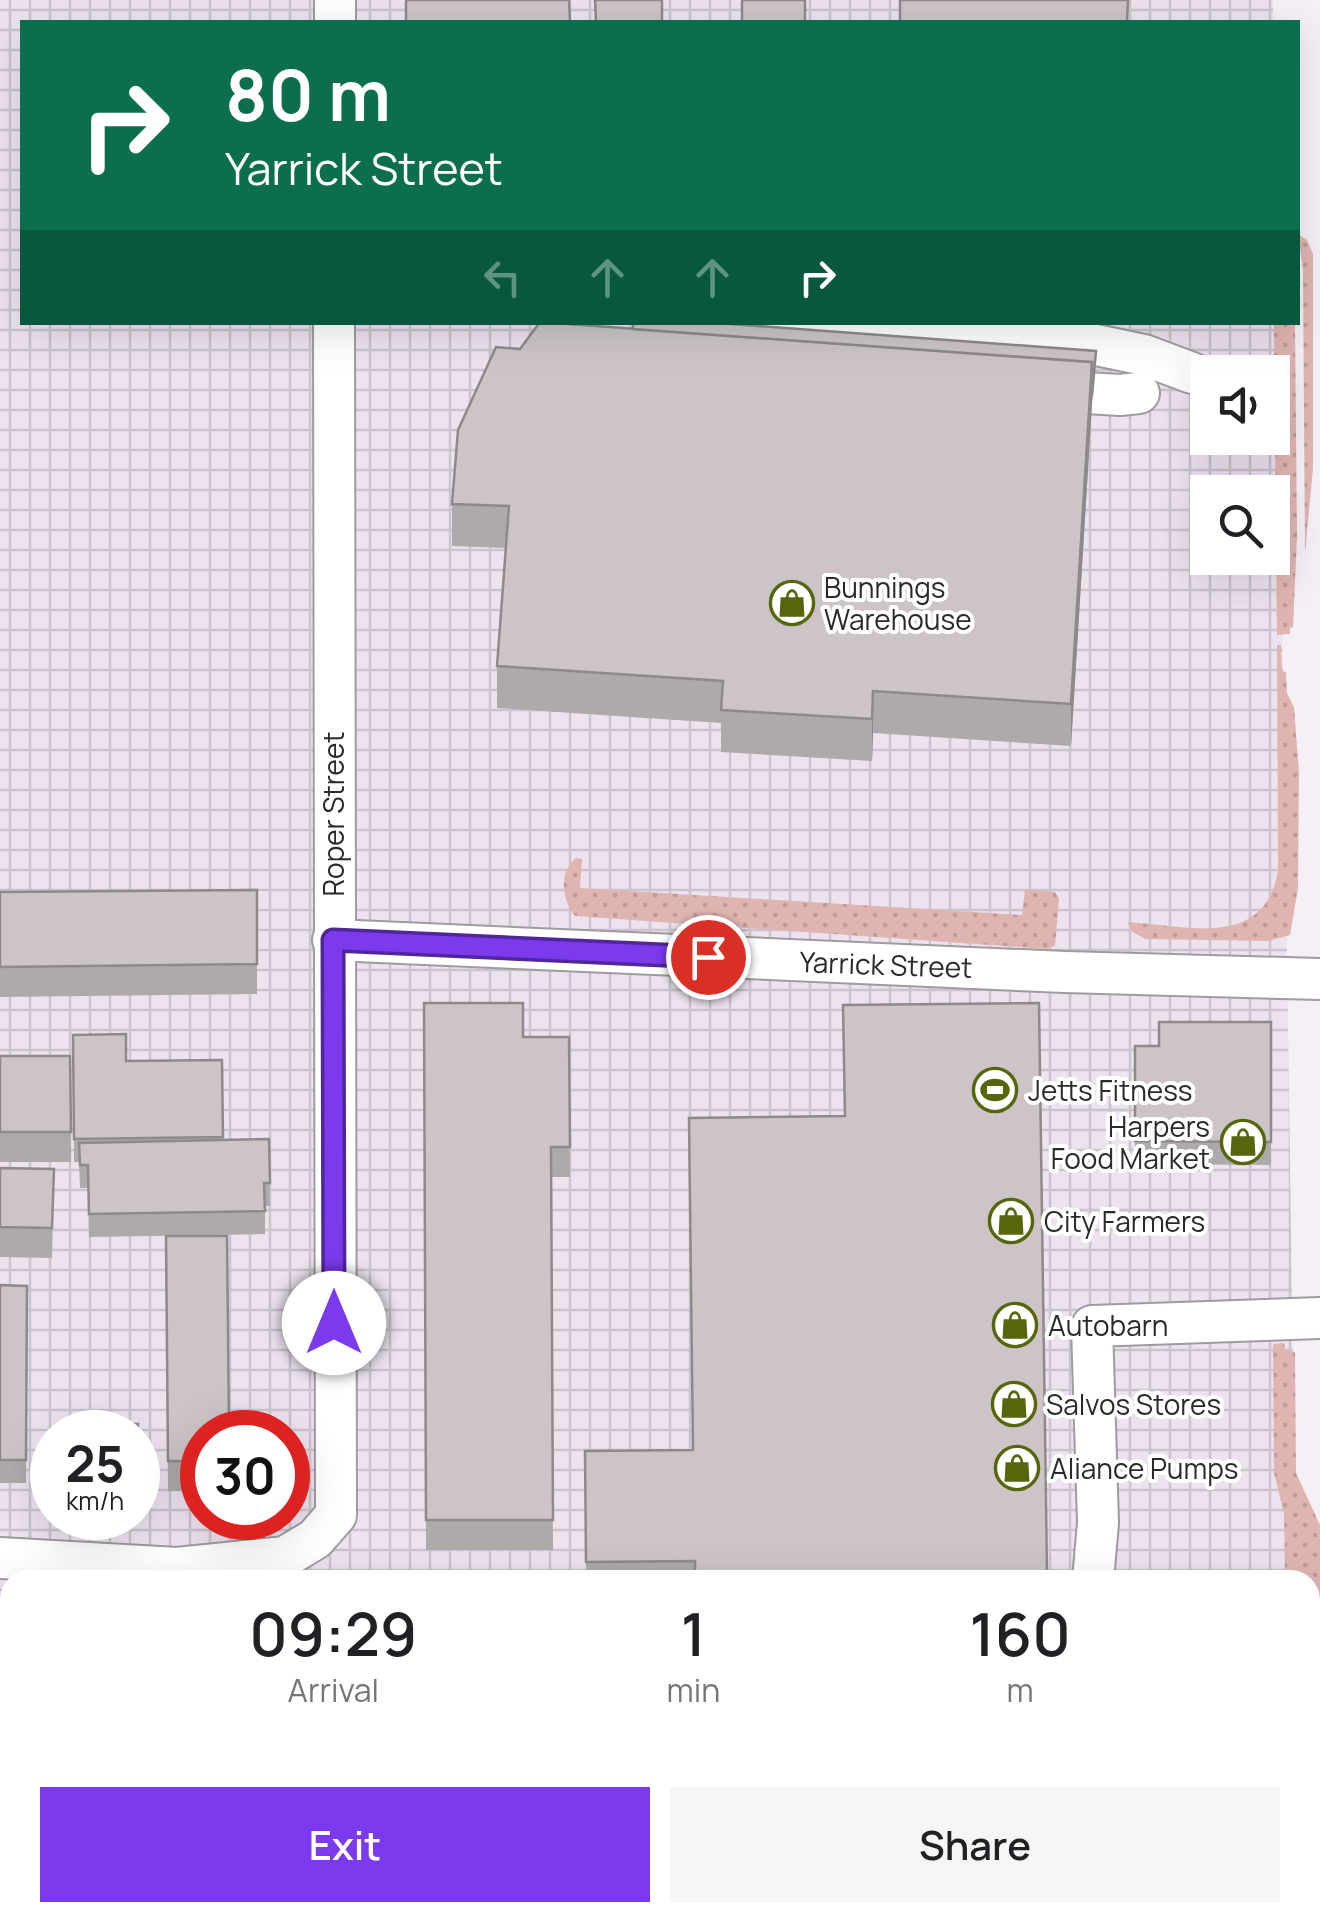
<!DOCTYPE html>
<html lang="en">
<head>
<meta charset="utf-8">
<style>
  body { margin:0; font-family:Manrope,sans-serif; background:#f6f6f6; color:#202124; height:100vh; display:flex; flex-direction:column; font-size:38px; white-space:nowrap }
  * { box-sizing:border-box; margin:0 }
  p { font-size:32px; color:#757577 }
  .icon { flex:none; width:55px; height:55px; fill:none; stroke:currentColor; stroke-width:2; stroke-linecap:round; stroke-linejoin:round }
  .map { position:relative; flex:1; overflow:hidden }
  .panel { position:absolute; left:0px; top:1570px; width:1320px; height:352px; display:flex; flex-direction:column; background:#fff; border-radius:30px 30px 0 0; box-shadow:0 10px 40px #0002 }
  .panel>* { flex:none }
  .top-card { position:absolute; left:20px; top:20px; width:1280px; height:305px; border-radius:0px; box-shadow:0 10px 40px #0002; background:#0b6e4f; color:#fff; overflow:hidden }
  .fabs { position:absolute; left:1190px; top:355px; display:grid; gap:20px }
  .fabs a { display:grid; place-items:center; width:100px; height:100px; border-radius:0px; background:#fff; box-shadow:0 10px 40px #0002; font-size:50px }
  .speed { position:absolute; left:30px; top:1410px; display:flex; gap:20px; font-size:50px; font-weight:700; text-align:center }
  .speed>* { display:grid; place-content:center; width:130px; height:130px; border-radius:50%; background:#fff; box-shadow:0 10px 40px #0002; line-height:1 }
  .speed small { font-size:25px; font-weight:400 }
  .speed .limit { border:15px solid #d22; background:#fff; color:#111 }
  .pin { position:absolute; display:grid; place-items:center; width:85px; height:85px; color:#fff; margin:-42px; border:5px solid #fff; border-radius:50%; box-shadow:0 2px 10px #0007 }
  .me { position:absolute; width:110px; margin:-55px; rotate:0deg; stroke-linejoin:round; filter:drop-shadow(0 0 8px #0008) }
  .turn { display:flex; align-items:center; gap:35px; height:210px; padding:0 40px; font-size:45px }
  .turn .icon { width:130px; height:130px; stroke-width:2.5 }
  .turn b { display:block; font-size:70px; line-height:85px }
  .lanes { display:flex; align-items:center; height:95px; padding:0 40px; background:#0003; justify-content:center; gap:50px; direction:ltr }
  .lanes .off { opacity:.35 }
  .eta { display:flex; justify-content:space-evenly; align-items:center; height:170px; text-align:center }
  .eta b { font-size:60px; font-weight:600; line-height:70px }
  .cta { display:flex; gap:20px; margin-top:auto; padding:20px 40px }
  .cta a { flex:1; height:115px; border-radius:0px; background:#7c3aed; color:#fff; font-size:40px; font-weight:600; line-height:115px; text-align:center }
  .cta a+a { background:#f6f6f6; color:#202124 }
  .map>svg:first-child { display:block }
</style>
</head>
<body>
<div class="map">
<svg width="1320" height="1922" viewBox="0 0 1320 1922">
  <defs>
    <pattern id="industrial-grid" width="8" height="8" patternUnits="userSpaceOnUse" patternTransform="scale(2.5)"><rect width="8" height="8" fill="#ede3ef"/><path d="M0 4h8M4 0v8" fill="none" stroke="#cbc3cd"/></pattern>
    <pattern id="grass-dots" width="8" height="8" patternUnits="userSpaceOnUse" patternTransform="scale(2.5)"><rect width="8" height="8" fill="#e0b5b1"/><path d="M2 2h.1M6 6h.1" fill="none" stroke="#c09c98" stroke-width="1.8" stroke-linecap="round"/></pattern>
  </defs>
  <rect width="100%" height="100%" fill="#f5f0f6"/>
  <!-- industrial -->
  <path fill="url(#industrial-grid)" fill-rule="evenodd" d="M0,0H1273V22H22V322L1278,323L1296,1580H10V1912H1301V1922H0ZM1208,372H1272V438H1208ZM1208,492H1272V558H1208ZM52,1432H138V1518H52ZM202,1432H288V1518H202Z"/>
  <!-- grass -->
  <g fill="url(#grass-dots)">
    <polygon points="1298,234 1307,240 1313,254 1313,468 1305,553 1303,270"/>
    <polygon points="1274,323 1295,323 1297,536 1293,627 1290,628 1290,634 1277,635"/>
    <path d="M1277,645H1281L1282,671L1286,672L1287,693L1294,707L1299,772L1298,888L1290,935L1268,941L1145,939L1133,932L1127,922C1186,925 1264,951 1278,871Z"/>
    <path d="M576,858L582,859L580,888L1022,915L1025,889L1055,892L1059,899L1055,946L1047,949L575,916C562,900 558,872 576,858Z"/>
    <polygon points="1284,1343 1285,1350 1295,1352 1296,1473 1320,1525 1320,1768 1310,1797 1310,1580 1285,1580 1284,1514 1274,1473 1273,1344"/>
    <polygon points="831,1912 972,1912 972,1913 898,1922 824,1922"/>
  </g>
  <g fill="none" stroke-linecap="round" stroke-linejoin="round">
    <defs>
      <g id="minor">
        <polyline points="335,22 335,0"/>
        <polyline points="784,322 1082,342 1144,355 1192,373"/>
        <polyline points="1038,390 1120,395 1139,393"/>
        <polyline points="333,940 1065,972 1320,979"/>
        <polyline points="0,1558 177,1568 285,1557 315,1539 336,1515 334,322"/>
        <polyline points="1093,1580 1098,1523 1092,1326 1320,1318"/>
        <polyline points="796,1922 806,1912"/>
      </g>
      <g id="highway">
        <polyline points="1310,1847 1320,1841"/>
        <polyline points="1310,1909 1320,1908"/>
        <polyline points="1113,1922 1250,1912"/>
      </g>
    </defs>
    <!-- minor casing -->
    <use href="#minor" stroke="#9f9ba0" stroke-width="44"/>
    <!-- highway casing -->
    <use href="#highway" stroke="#d0d0d0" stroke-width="59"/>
    <!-- minor -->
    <use href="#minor" stroke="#fff" stroke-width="40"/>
    <!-- highway -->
    <use href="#highway" stroke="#c6c0fa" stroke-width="55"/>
  </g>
  <!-- wall -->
  <g fill="#afa9ab">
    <polygon points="520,349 1096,359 1092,404 1071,746 873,733 872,761 721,752 721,723 497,708 497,666 506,548 452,546 452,504"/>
    <polygon points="257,890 257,994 0,997 0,892"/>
    <polygon points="424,1003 523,1037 569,1037 570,1177 551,1177 553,1550 426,1550"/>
    <polygon points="1039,1003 1047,1580 586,1580 585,1451 693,1450 844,1116"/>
    <polygon points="1271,1022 1271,1165 1135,1164 1135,1046 1159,1046"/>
    <polygon points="73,1035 126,1061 222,1060 223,1140 269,1139 270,1206 265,1206 265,1234 89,1237 88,1188 80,1188 79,1162 74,1162"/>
    <polygon points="0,1056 70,1056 71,1162 0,1162"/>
    <polygon points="0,1168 54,1169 52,1258 0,1257"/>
    <polygon points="166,1236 202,1432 202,1491 168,1491"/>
    <polygon points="0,1285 27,1286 26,1483 0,1483"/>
    <polygon points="0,1740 180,1912 180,1922 0,1922"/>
  </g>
  <!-- shaded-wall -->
  <g fill="#8f898b">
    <polygon points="1096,351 1092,404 1071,746 1071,704 1092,362"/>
    <polygon points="873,691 873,733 872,761 872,719"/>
  </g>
  <!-- building -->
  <g fill="#ccc4c7" stroke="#8f898b" stroke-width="2.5">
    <polygon points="406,0 569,0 570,22 406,22"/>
    <polygon points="595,0 662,0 662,22 596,22"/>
    <rect x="742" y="0" width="63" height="22"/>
    <polygon points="900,0 1128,0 1127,22 900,22"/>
    <polygon points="540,322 1092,362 1071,704 873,691 872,719 721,710 723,681 497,666 509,506 452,504 458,430 496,347 520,349"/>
    <polygon points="633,322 704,322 1096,351 1092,396 1092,362 633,329"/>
    <polygon points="257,890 257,964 0,967 0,892"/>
    <polygon points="424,1003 523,1003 523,1037 569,1037 570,1147 551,1147 553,1520 426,1520"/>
    <polygon points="1039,1003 1047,1572 695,1576 695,1561 586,1562 585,1451 693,1450 689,1118 845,1116 843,1005"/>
    <polygon points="1159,1022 1271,1022 1271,1142 1135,1141 1135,1046 1159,1046"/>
    <polygon points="126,1034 126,1061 222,1060 223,1137 74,1139 73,1035"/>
    <polygon points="0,1056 70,1056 71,1132 0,1132"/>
    <polygon points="269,1139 270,1183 264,1183 265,1211 89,1214 88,1165 80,1165 79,1143"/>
    <polygon points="0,1168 54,1169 52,1228 0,1227"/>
    <polygon points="166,1236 227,1236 229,1432 202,1432 202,1461 168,1461"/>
    <polygon points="0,1285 27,1286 26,1460 0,1460"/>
    <polygon points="60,1423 138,1424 138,1480 138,1432 60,1432"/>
    <polygon points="0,1740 10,1740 10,1912 180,1912 180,1915 113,1915 113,1922 0,1922"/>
  </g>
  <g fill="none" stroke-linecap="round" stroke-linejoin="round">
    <defs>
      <polyline id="route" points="334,1323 333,940 708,957"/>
    </defs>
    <!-- route casing -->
    <use href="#route" stroke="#51269a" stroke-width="25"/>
    <!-- route -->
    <use href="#route" stroke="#7c3aed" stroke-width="18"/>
  </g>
  <!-- icons -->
  <defs>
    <symbol id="shop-ring" viewBox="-11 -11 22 22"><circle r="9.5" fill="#fff" stroke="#57660d" stroke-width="1.5"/><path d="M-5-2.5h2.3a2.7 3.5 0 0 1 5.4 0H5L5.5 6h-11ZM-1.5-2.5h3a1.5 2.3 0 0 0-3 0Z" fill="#57660d"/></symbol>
    <symbol id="stadium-ring" viewBox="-11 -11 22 22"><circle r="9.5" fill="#fff" stroke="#57660d" stroke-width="1.5"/><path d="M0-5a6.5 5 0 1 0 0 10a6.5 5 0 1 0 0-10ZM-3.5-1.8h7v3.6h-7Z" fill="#57660d"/></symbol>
  </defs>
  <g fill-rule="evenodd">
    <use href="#shop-ring" x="767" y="578" width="50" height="50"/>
    <use href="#stadium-ring" x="970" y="1065" width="50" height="50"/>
    <use href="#shop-ring" x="1218" y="1117" width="50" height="50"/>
    <use href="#shop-ring" x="986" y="1196" width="50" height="50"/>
    <use href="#shop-ring" x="990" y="1300" width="50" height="50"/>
    <use href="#shop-ring" x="989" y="1379" width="50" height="50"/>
    <use href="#shop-ring" x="992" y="1443" width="50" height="50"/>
  </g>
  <g text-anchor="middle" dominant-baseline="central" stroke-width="8" stroke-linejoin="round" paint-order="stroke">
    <!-- poi labels -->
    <g font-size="28" fill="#2b292b" stroke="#fff" text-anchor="start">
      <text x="824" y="587">Bunnings<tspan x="824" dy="32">Warehouse</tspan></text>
      <text x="1028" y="1090">Jetts Fitness</text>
      <text x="1210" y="1126" text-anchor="end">Harpers<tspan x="1210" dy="32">Food Market</tspan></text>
      <text x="1044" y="1221">City Farmers</text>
      <text x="1048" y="1325">Autobarn</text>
      <text x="1046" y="1404">Salvos Stores</text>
      <text x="1050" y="1468">Aliance Pumps</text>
    </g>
    <!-- street labels -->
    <g font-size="28" fill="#2b292b" stroke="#fff">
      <text transform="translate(333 814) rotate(-90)">Roper Street</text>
      <text transform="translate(886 964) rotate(2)">Yarrick Street</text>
    </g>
  </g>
</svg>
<div class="fabs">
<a><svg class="icon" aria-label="sound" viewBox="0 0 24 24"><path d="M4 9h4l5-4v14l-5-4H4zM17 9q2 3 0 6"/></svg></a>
<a><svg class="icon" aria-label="search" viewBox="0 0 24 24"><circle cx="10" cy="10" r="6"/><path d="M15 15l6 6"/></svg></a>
</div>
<div class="speed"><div>25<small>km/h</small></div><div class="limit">30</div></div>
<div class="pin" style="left:708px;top:957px;background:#d93025"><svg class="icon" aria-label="arrive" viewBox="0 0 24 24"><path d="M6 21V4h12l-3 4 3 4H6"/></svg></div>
<svg class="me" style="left:334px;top:1323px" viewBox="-20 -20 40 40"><circle r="19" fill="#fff"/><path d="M0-13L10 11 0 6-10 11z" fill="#7c3aed"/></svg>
<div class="top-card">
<div class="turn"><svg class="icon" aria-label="right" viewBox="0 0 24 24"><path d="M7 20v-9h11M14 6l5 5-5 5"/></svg><div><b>80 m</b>Yarrick Street</div></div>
<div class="lanes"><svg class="icon off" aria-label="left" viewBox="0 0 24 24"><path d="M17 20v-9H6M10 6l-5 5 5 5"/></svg><svg class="icon off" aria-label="ahead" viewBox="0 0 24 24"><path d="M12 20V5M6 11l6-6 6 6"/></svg><svg class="icon off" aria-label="ahead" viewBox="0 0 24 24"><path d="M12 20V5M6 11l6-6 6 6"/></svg><svg class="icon" aria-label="right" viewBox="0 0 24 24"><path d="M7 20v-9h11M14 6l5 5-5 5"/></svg></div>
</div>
<section class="panel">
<div class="eta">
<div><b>09:29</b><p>Arrival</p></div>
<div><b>1</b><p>min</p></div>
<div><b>160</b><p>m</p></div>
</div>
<div class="cta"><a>Exit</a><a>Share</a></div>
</section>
</div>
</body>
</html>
